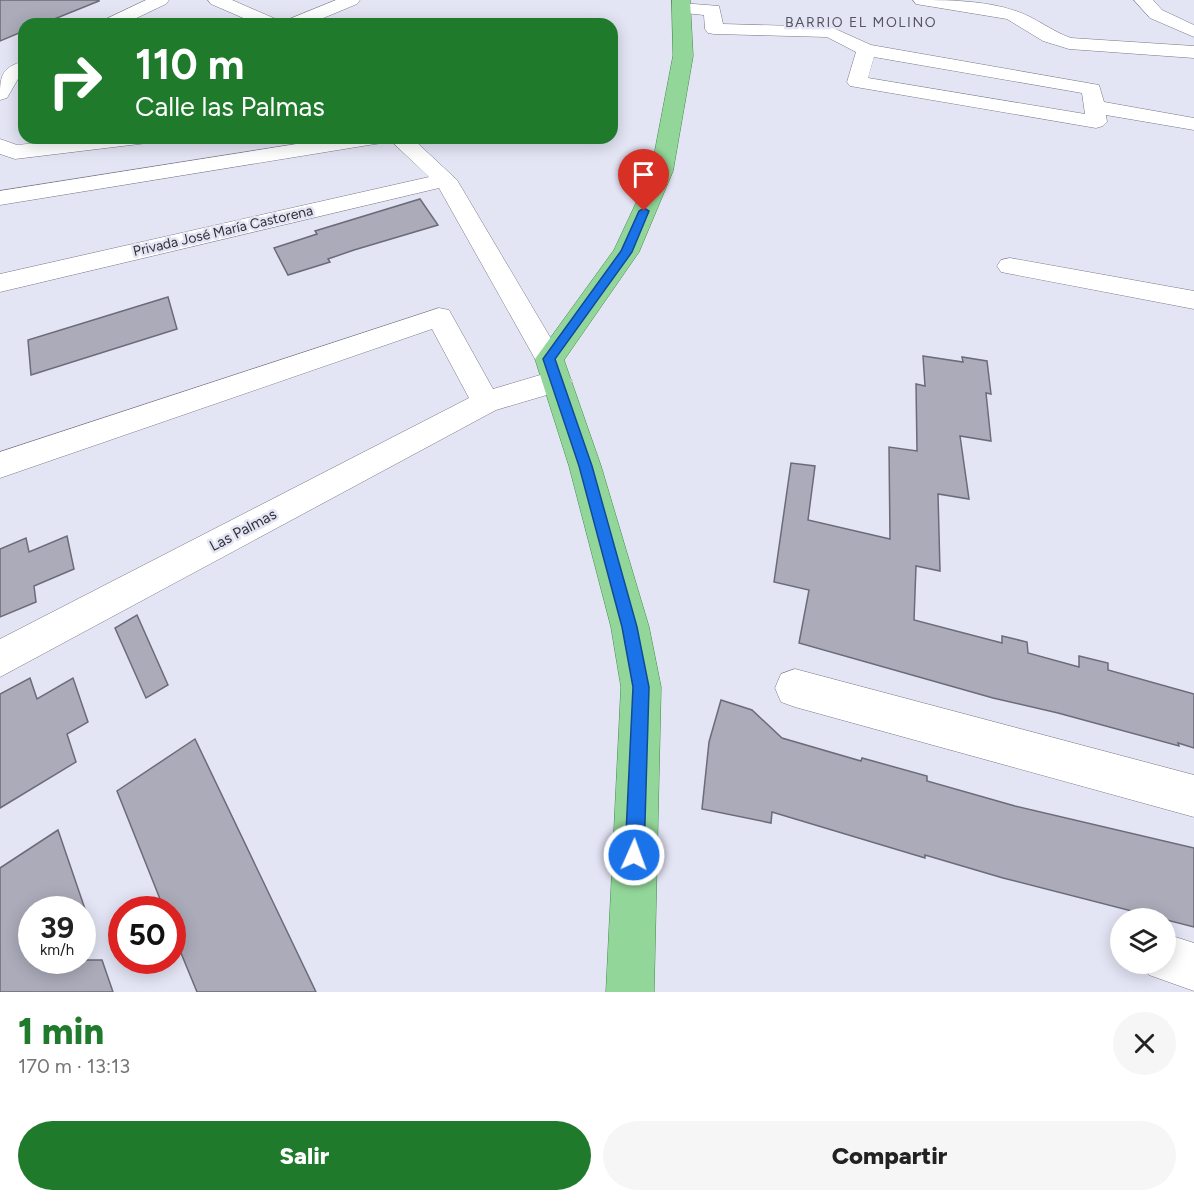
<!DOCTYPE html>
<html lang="es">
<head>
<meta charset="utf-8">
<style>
  body { margin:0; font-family:Figtree,sans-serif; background:#f6f6f6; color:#222; height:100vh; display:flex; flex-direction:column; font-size:22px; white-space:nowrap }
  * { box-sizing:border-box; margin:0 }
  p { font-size:20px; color:#767676 }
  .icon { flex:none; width:33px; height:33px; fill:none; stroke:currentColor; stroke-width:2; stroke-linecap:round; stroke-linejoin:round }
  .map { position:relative; height:992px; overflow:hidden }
  .details { display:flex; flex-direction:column; background:#fff; flex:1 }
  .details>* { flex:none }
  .top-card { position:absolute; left:18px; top:18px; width:600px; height:126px; border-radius:18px; box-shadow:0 3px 15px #0003; background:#1f7b2b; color:#fff; overflow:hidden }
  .tools { position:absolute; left:1110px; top:908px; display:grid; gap:12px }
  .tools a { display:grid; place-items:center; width:66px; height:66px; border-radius:50%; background:#fff; box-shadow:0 3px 15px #0003; font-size:30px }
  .speed { position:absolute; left:18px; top:896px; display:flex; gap:12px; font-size:30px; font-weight:700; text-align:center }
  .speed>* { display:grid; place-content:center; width:78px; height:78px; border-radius:50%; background:#fff; box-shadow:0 3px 15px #0003; line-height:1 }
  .speed small { font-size:15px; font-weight:400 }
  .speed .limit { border:9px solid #d22; background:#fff; color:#111 }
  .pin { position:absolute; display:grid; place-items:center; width:51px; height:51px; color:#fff; margin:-62px -26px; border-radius:50% 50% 50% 0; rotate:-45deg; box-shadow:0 0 6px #0007 }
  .pin .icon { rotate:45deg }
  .me { position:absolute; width:66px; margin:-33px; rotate:2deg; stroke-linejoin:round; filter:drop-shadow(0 0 4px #0008) }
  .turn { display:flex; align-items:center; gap:21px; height:126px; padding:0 18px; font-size:27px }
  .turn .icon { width:78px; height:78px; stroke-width:2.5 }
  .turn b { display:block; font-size:42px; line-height:51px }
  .round { display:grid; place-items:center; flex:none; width:63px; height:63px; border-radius:32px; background:#f6f6f6 }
  .summary { display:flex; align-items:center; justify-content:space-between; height:102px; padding:0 18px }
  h1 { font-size:36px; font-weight:800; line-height:45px; color:#1f7b2b }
  .cta { display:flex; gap:12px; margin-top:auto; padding:12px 18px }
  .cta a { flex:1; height:69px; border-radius:36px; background:#1f7b2b; color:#fff; font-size:24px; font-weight:800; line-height:69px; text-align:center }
  .cta a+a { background:#f6f6f6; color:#222 }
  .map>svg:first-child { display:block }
</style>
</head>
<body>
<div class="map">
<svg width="1194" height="992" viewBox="0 0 1194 992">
  <rect width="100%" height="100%" fill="#e3e4f4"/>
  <!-- building -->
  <g fill="#ababba" stroke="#6b6b79" stroke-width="1.5">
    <polygon points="0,0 99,0 99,1 42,24 24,24 24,31 0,41"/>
    <polygon points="420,199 438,225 354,250 328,259 330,262 288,275 274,248 317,234 315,231"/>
    <polygon points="168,297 177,329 31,375 28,340"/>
    <polygon points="923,356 963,362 962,357 987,361 991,394 986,393 991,441 960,436 969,499 938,494 940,571 916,566 914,620 1002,643 1002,636 1027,642 1028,653 1079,667 1079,656 1108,663 1108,670 1194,694 1194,748 1178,743 1179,746 1058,713 993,698 799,643 809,590 774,582 791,463 815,466 808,520 890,539 889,447 917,451 916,384 925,386"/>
    <polygon points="67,536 74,569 34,586 36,602 0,617 0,549 26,538 29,552"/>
    <polygon points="137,615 168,685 146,698 115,628"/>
    <polygon points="30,678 37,699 73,678 88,722 67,734 76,762 0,808 0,694"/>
    <polygon points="721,700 752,710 782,738 861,761 862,758 927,776 927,781 1015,806 1194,848 1194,927 1003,878 925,855 925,858 772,812 771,823 702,809 709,742"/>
    <polygon points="195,739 316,992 197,992 172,931 172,909 164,909 117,791"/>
    <polygon points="58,830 85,909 32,909 32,960 102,960 113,992 0,992 0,868"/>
  </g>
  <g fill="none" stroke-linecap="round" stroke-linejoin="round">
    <defs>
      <g id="minor">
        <polygon points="146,0 169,0 166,4 124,24 101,24 104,20"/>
        <polygon points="208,0 232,0 278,20 281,24 257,24 211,4"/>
        <polygon points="336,0 360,0 357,4 309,24 284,24 287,20"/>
        <path d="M913,0C947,0 984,0 1016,11C1035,17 1051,31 1071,38L1194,46V58L1069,49L1043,41L1007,19L922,5L916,4Z"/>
        <polygon points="1134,0 1153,0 1162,10 1194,25 1194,37 1150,18"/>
        <path d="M681,3L719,6L723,24L831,27L871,45L1099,85L1104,102L1194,118V130L1106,115L1107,122L1103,126L1096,128L850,86L847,82L856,52L827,37L714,34L708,33L705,29L704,15L675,12L672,8L675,4ZM874,57L1082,93L1085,114L868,78Z"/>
        <path d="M24,61V75L18,79L7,98L0,100C0,77 0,68 24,61Z"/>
        <polygon points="81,138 150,138 147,143 139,144 15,159 0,154 0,139 17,145"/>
        <polygon points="334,138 386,138 383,143 375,144 0,205 0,191"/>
        <polygon points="388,138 412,138 457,180 563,359 559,366 549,369 539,366 439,188 0,292 0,274 429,177"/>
        <polygon points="1010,258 1194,291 1194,309 1001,272 997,266 1001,260"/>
        <polygon points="439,308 449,310 493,389 557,370 567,373 572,381 567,389 496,410 0,677 0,639 469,398 432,329 0,478 0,452"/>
        <polygon points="795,669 1194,775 1194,817 795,707 781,702 775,688 781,674"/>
        <polygon points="1166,934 1194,943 1194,991 1149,975 1144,963 1166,963"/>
      </g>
      <polygon id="major" points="672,0 690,0 693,56 673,171 639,252 564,360 601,466 649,627 661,687 654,992 606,992 621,687 611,627 569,466 535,359 614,250 651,171 673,56"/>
    </defs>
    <!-- minor casing -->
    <use href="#minor" stroke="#777886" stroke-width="1"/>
    <!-- major casing -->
    <use href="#major" stroke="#418b4a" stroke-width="1"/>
    <!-- minor -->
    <use href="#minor" fill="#fff" fill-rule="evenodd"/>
    <!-- major -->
    <use href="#major" fill="#92d699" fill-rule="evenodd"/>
  </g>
  <!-- route -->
  <polygon fill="#1a73e8" stroke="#114b97" stroke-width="1.5" points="644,208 649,211 632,252 555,359 592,466 637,627 649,687 644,855 641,861 634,864 628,861 625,855 633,687 622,627 579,466 543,359 621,251 639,211"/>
  <g text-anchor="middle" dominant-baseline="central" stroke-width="5" stroke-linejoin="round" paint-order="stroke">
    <!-- far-neighbourhood labels -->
    <g font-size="14" letter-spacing="1.5" fill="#555562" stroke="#e3e4f4">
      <text x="861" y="22">BARRIO EL MOLINO</text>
    </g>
    <!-- far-street labels -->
    <g font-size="14" fill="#313137" stroke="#e3e4f4">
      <text transform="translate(223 231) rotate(-13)">Privada José María Castorena</text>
    </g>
    <!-- street labels -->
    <g font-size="15" fill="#313137" stroke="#e3e4f4">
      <text transform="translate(243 530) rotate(-28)">Las Palmas</text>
    </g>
  </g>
</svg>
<div class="tools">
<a><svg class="icon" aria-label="layers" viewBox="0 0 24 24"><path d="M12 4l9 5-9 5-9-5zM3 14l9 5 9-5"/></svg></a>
</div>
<div class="speed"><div>39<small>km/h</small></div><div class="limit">50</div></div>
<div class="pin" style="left:644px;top:211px;background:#d93025"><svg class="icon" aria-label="arrive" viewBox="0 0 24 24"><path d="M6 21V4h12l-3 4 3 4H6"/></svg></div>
<svg class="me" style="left:634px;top:855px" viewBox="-20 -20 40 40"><circle r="17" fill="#1a73e8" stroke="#fff" stroke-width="3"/><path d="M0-11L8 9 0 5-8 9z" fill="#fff"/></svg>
<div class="top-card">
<div class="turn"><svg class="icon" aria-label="right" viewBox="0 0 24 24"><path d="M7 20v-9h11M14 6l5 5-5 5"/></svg><div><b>110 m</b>Calle las Palmas</div></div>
</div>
</div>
<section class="details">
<div class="summary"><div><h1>1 min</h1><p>170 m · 13:13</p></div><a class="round"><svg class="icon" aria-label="close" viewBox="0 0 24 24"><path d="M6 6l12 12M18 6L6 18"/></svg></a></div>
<div class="cta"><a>Salir</a><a>Compartir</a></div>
</section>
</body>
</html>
